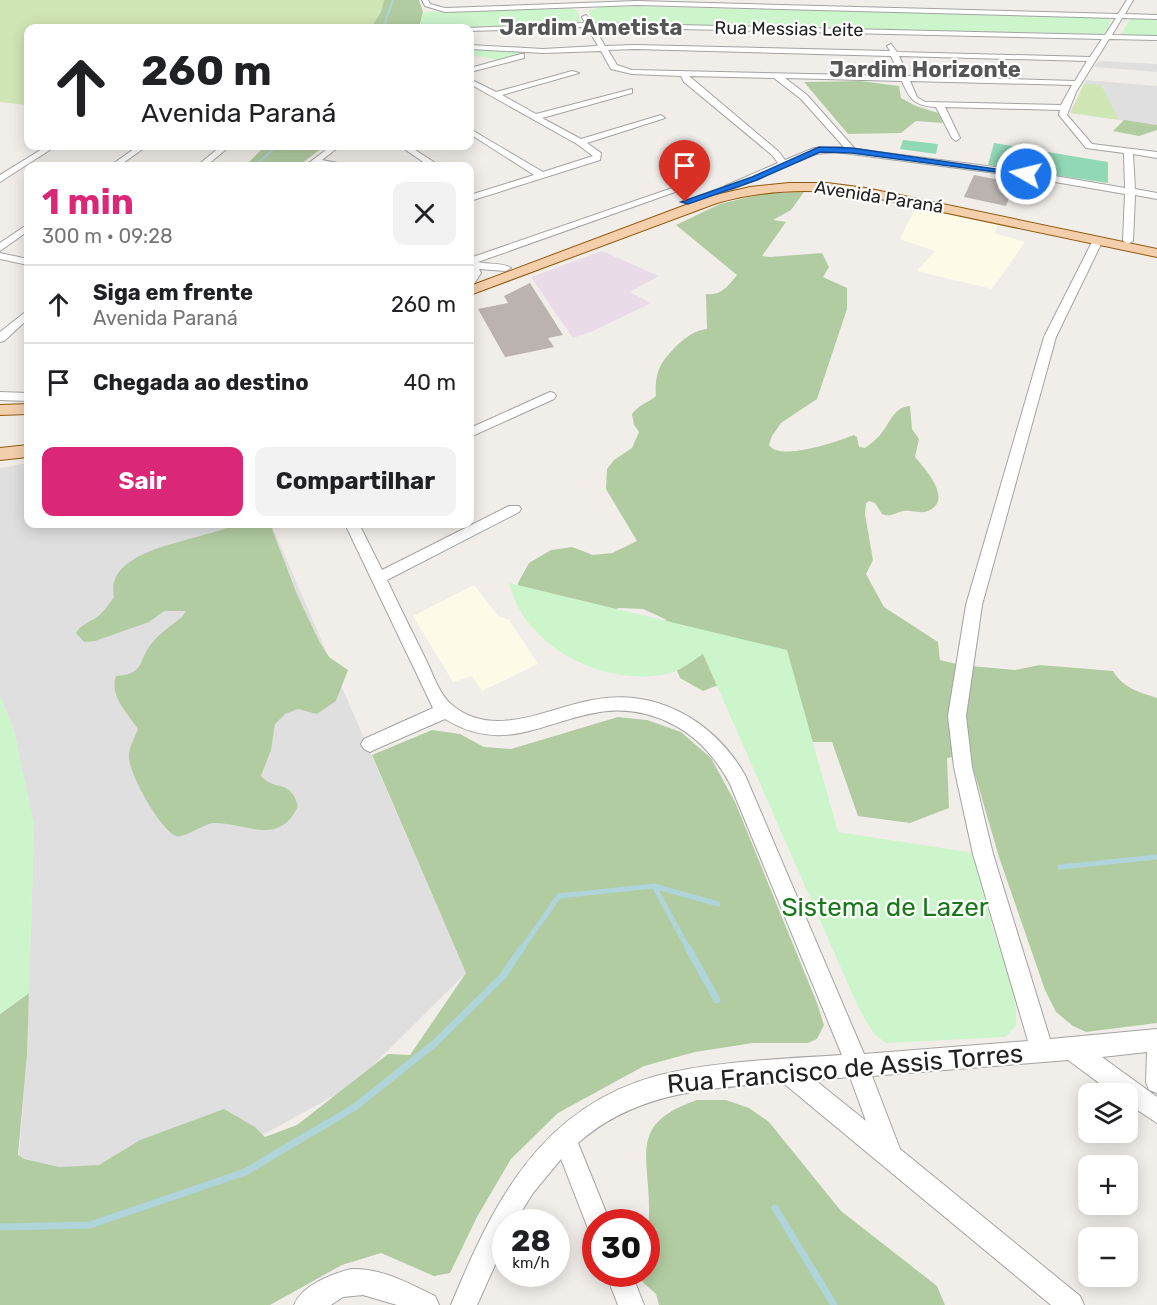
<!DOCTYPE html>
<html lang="pt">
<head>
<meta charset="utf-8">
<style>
  body { margin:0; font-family:Rubik,sans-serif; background:#f2f2f2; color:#202124; height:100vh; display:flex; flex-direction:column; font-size:22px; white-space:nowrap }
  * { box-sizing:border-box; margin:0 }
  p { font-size:20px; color:#757577 }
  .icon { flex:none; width:33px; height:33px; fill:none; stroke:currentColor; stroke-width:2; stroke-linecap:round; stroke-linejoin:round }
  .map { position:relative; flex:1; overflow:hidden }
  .drawer { position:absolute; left:24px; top:162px; width:450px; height:366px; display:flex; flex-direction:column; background:#fff; border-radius:12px; box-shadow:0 3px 15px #0003 }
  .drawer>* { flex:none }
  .hud { position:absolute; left:24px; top:24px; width:450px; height:126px; border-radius:12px; box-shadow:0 3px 15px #0003; background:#fff; color:#202124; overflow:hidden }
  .controls { position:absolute; left:1078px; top:1083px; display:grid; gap:12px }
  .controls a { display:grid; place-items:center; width:60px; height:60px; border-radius:12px; background:#fff; box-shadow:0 3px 15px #0003; font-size:30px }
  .speed { position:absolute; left:492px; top:1209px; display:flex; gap:12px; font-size:30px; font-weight:700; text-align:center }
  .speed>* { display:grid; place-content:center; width:78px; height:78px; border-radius:50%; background:#fff; box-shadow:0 3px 15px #0003; line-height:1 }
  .speed small { font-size:15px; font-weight:400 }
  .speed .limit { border:9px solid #d22; background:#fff; color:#111 }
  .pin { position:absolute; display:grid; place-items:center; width:51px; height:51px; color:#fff; margin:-62px -26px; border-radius:50% 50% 50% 0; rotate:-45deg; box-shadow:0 0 6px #0007 }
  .pin .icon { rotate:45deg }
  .me { position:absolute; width:66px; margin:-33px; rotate:278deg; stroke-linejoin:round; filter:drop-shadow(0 0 4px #0008) }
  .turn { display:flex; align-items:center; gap:21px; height:126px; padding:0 18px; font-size:27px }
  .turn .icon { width:78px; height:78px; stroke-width:2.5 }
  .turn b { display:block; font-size:42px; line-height:51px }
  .round { display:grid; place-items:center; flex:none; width:63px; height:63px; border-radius:12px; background:#f2f2f2 }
  .overview { display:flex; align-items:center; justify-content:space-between; height:102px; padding:0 18px }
  h1 { font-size:36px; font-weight:700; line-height:45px; color:#db2777 }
  .cta { display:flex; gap:12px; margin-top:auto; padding:12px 18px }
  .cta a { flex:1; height:69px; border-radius:12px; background:#db2777; color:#fff; font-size:24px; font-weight:700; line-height:69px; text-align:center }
  .cta a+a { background:#f2f2f2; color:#202124 }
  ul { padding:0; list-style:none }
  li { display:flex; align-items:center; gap:18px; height:78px; padding:0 18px; border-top:2px solid #e0e0e0 }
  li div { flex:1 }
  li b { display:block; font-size:22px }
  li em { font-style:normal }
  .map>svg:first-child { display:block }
</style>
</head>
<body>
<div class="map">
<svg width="1157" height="1305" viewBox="0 0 1157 1305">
  <rect width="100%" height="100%" fill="#f1eeea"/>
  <!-- residential -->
  <g fill="#e0dfdf">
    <polygon points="1099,61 1157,64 1157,72 1094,67"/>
    <polygon points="1086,80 1157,86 1157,125 1119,120 1101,86 1084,84"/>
    <polygon points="28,463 28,524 271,524 466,973 353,1085 236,1150 15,1201 27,1055 34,825 14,731 0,696 0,468"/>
  </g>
  <!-- industrial -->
  <polygon fill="#e9dce8" points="602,251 659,276 630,292 651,303 593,331 573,338 531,277"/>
  <!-- education -->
  <g fill="#fdfbe7">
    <polygon points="916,207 998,225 994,233 1025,242 992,289 917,271 935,251 900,239"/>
    <polygon points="474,585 498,616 509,620 538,664 482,691 472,676 453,682 413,616"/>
  </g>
  <!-- grass -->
  <g fill="#d1e6b5">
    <polygon points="0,0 384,0 381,13 371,28 28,28 28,105 0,102"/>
    <polygon points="1084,84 1101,85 1119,120 1070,113"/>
  </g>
  <!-- forest -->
  <g fill="#b2cca2">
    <polygon points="384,0 419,0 423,12 419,28 371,28 381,12"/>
    <polygon points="860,81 899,86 901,98 916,106 938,113 943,123 916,121 901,133 848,134 804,82"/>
    <polygon points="1124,120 1157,125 1157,130 1139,136 1113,131"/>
    <polygon points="265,146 325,146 298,166 245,166"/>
    <path d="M804,192L791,210L773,220L786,222L762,256L770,257L822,253L829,267L823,277L847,288V309L817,399L781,423L772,436L769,445C780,462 838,441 854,435L857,437L859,447L865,448C870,444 876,440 880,435C890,424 893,407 910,406L912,429L919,439L915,457C925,469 954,500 928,511C921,514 911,510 904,511C896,512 890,518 882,514L875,503L869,501L866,503L865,514L873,560L866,574L884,607L938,642L940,660L961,665L1015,670L1040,665L1113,671C1123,688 1139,692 1157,698V1023L1086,1032L1073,1026L1056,1012L1045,990L999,857L969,754L947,758L949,808L910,823L858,816L832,742H808L726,682L703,691L680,678L672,658L676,637L665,619L643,609L619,608L597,615L518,596V583L529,563L551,550L572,547L593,555L612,553L637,541L606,489L607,469L614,460L632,448L639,432L634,425L632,414C638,405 648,403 656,396C655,386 656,373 662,363C672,349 690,330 707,329L706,294C721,296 728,286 737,275L676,225L720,204L762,194Z"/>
    <path d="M235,524H270L298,597L320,643L329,657L348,670L336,701L317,714L298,709L285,714L275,724L271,750L261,776C275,792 290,778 298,806C279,847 248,823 214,823C203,824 183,839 176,836C160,830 127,771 129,755C129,747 135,737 138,729C128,714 109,696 116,676C146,674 137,661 152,643C160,633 172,625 182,617L186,611H164L149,622L95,641L84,642L76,633C81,624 89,623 97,617C104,612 109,604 114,597C103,546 206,541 235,524Z"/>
    <polygon points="618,717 647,720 681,732 711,758 735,802 817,1003 824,1025 817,1039 808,1043 753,1043 695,1052 644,1066 558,1113 511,1159 477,1217 450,1273 434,1276 381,1253 342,1265 270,1305 0,1305 0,1014 29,993 27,1055 18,1155 24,1159 59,1167 99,1165 140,1140 224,1109 255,1127 265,1137 297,1125 388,1054 410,1055 466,973 372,755 432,730 460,734 484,747 511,749"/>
    <path d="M697,1100H726L749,1108L769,1122L841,1211L937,1286L945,1305H659L656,1294L639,1279L640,1274H646C646,1253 649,1233 649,1213C650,1155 627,1124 697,1100Z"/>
  </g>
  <!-- park -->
  <g fill="#ccf5cc">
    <polygon points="604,6 1097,16 1111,20 1106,33 1102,34 599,24 591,21 589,10"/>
    <polygon points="568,7 578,11 579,22 450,28 419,28 423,12"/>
    <polygon points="1131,18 1157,18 1157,36 1120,35"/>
    <polygon points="470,49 515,51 522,54 497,60 470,55"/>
    <path d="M509,583L787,650L838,832L974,853C979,876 984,899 991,922C1001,957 1019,989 1016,1026L1005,1037L886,1043L874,1034L859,1009L703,654C692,661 681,671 667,674C604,687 524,647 509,583Z"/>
    <polygon points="0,696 14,731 34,825 29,993 0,1014"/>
  </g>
  <!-- pitch -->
  <g fill="#90d8b6">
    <polygon points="903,140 938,144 936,154 900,149"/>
    <polygon points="994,143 1108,162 1108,183 988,165"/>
  </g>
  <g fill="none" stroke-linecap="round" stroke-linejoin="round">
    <!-- stream-far2 -->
    <g stroke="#afd4da" stroke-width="2">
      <polyline points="383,28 393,0"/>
      <polyline points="255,166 277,146"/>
    </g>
    <!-- stream-far1 -->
    <g stroke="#afd4da" stroke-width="5">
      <polyline points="1060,867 1157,857"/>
      <polyline points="654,886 689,950"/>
      <polyline points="521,950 559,896 654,886 718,904"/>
    </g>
    <!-- stream -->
    <g stroke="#afd4da" stroke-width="7">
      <polyline points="688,948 717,1000"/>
      <polyline points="775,1208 834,1305"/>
      <polyline points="0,1227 90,1225 245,1172 355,1107 435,1043 503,976 522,948"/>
    </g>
  </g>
  <!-- building -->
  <g fill="#bab3af">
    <polygon points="974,175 1015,183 1006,206 964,197"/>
    <polygon points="530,283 563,335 548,338 554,347 505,357 478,309 508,303 504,296"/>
  </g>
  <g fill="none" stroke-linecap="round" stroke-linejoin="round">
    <defs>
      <g id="minor">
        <path d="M422,0H428L430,4L445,8L637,1L1118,14L1127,0H1133L1125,14L1157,15V19L1122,18L1112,35L1157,36V40L1109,39L1076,92L1067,115L1092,144L1157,152V158L1133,154L1135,189L1157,193V199L1135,195L1133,241L1128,244L1123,241L1125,194L1026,177L836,152L816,154L728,191L723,188L725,186L778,163L772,155L684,82L681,76L632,74L611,69L601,51L543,53L470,49V45L543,49L598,46L587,27L470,31L467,28L585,23L582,17L586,15L592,23L1105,35L1116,18L637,5L445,12L425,6ZM594,27L1102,39L1090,57L897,52L891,44L887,46L890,51L635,45L605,46ZM635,49L891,56L900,76L632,70L617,65L608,50ZM899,56L1087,61L1075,81L908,76ZM689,76L774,78L801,99L844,147L814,148L785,160L778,151ZM785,78L902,81C910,100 915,106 936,107L952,138L956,141L960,138L945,107L1060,110L1059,115L1086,148L1124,153L1125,188L1026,171L855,149L807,95ZM910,81L1072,85L1061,105L925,102L917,97Z"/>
        <polygon points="521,54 524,54 524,58 470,72 470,68"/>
        <polygon points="572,71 579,73 502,95 536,114 632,89 632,93 542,118 581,139 661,115 665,118 587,143 601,153 600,160 470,201 470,195 534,175 470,134 470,129 543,172 593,156 577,144 470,84 470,79 496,92"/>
        <polygon points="47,146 56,146 0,182 0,175"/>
        <polygon points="138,146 147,146 119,166 110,166"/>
        <polygon points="221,146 230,146 206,166 197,166"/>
        <polygon points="331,146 340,146 322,160 343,164 344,166 305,166"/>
        <polygon points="400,146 409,146 440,166 429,166"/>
        <path d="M681,185L689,187L478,262C488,265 503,262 511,268L506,271L479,269L481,273L474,284L470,285V258Z"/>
        <polygon points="28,224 28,231 0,251 0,243"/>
        <path d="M1098,237L1103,240L1056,337L982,605L966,716L972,767L993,854L1050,1039L1157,1029V1093L1149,1090L1146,1082L1147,1052L1102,1057L1157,1097V1123L1128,1104V1094H1114L1068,1060L872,1076L900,1149L1080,1296L1084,1305H1051L782,1082C707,1089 637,1091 578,1143L610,1222H596V1233L589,1231L561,1159L533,1193L515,1222H506V1241L477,1305H451C493,1203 540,1108 656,1076C712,1061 783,1059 842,1055L730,784C717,760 699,738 674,725C653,714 632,709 608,711C548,717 507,757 445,719L376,749L370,752L364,749L361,744L364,739L433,708L345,524H359L382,570L509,506H519L521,509L519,512L387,580C400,608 414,635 427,662C434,677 440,695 452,705C494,740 548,708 592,700C656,687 714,721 745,775L864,1054L1028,1041L973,854L954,767L948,716L966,605L1044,337L1093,240ZM850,1077L866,1121L815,1080Z"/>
        <polygon points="0,253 28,259 28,265 0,259"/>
        <polygon points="28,310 28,319 4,341 0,342 0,332"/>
        <polygon points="0,392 28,393 28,401 0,400"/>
        <polygon points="550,392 554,393 556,396 554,399 470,437 470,428"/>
        <path d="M351,1269C382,1268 408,1283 435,1296L439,1305H397L363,1295L343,1297L331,1305H294C302,1285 332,1274 351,1269Z"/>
        <polygon points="606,1274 632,1274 644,1305 618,1305"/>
      </g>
      <g id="major">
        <path d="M789,183H827L866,188L1157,249V257L866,196C815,188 766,189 717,203L470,295V286L707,197L750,187Z"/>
        <polygon points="28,404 28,414 0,415 0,405"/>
        <polygon points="28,445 28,457 0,460 0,448"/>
      </g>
    </defs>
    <!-- minor casing -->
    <use href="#minor" stroke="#a3a3a3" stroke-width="2"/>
    <!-- major casing -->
    <use href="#major" stroke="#915b0e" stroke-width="2"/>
    <!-- minor -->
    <use href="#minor" fill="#fff" fill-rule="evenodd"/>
    <!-- major -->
    <use href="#major" fill="#f4cfac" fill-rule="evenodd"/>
  </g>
  <!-- route -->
  <polygon fill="#1a73e8" stroke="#114b97" stroke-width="1.5" points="819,147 852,148 1030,174 1026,176 852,153 820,152 757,180 688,204 681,202 752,177"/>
  <g text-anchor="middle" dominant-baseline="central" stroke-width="4.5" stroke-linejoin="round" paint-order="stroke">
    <!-- far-street labels -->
    <g font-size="18" fill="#222" stroke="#fff">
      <text transform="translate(789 29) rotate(1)">Rua Messias Leite</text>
      <text transform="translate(879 197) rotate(9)">Avenida Paraná</text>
    </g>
    <!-- far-district labels -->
    <g font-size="22" font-weight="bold" fill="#555" stroke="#fff">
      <text x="591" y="27">Jardim Ametista</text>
      <text x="925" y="69">Jardim Horizonte</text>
    </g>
    <!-- near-park labels -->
    <g font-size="26" fill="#177917" stroke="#fff">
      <text x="885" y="907">Sistema de Lazer</text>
    </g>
    <!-- near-street labels -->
    <g font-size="26" fill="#222" stroke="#fff">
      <text transform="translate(845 1069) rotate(-5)">Rua Francisco de Assis Torres</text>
    </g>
  </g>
</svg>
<div class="controls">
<a><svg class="icon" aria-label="layers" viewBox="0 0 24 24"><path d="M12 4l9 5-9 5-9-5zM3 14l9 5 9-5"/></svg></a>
<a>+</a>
<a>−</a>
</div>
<div class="speed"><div>28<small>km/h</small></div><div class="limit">30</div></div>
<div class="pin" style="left:685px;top:202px;background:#d93025"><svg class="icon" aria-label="arrive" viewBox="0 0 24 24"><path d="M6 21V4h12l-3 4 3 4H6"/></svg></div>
<svg class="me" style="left:1026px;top:174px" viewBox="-20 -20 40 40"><circle r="17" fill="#1a73e8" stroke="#fff" stroke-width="3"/><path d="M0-11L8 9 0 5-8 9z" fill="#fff"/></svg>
<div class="hud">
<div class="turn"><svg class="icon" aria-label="ahead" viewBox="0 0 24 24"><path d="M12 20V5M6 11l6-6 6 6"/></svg><div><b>260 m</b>Avenida Paraná</div></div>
</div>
<section class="drawer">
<div class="overview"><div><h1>1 min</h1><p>300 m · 09:28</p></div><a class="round"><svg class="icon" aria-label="close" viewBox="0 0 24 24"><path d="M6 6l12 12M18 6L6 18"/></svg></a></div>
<ul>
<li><svg class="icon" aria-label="ahead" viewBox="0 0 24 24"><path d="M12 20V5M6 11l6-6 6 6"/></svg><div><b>Siga em frente</b><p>Avenida Paraná</p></div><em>260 m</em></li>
<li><svg class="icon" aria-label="arrive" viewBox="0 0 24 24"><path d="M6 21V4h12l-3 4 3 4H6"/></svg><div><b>Chegada ao destino</b></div><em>40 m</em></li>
</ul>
<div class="cta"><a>Sair</a><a>Compartilhar</a></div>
</section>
</div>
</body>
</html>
